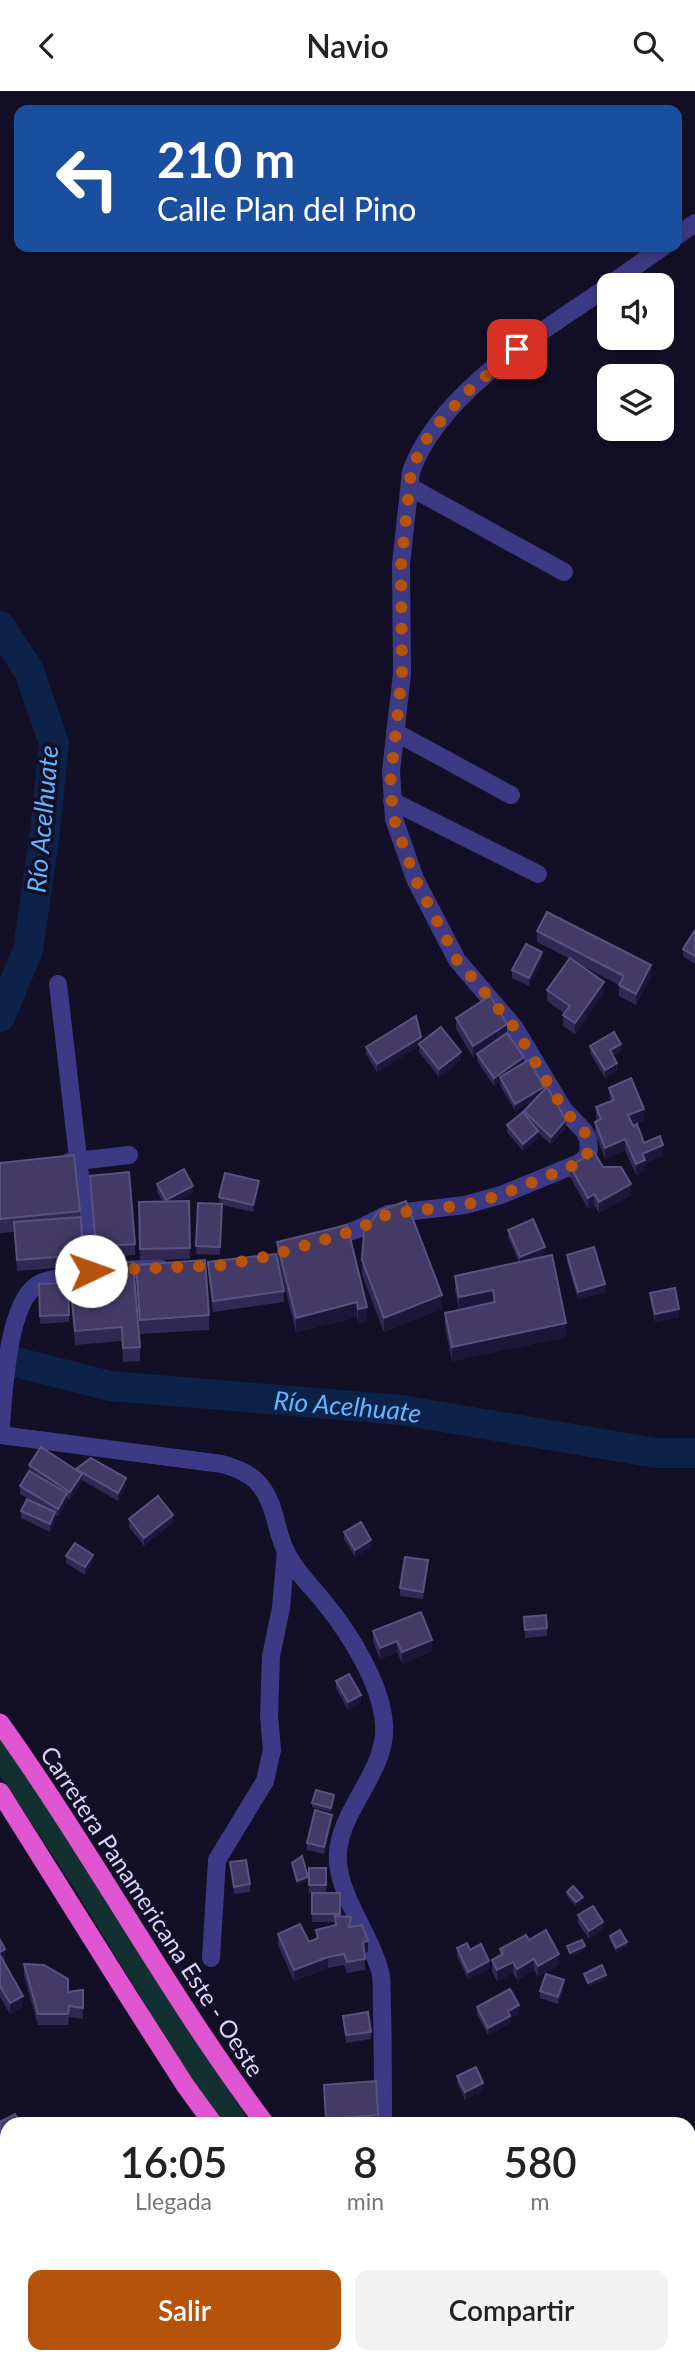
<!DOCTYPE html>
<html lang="es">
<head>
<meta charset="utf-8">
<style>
  body { margin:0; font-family:Lato,sans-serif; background:#f2f2f2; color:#222; height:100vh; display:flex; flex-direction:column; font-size:26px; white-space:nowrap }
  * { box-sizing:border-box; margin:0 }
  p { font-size:23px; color:#767676 }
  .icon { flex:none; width:38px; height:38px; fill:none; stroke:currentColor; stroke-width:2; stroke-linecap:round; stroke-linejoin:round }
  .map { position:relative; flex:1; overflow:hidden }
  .panel { position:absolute; left:0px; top:2026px; width:696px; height:247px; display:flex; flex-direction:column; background:#fff; border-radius:21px 21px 0 0; box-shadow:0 4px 10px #0003 }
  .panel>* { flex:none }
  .hud { position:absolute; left:14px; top:14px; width:668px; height:147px; border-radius:14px; box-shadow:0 4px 10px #0003; background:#1a4fa0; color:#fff; overflow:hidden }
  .controls { position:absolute; left:597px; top:182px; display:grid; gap:14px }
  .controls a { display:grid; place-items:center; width:77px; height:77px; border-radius:14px; background:#fff; box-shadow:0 4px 10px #0003; font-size:35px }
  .pin { position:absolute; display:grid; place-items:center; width:60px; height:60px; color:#fff; margin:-30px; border-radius:14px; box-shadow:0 4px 10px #0006 }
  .me { position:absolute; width:77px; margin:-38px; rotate:87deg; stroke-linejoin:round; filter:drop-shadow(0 0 5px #0008) }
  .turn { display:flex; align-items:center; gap:24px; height:147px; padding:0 28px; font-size:32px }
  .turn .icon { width:91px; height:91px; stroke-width:2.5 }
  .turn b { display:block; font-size:49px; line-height:60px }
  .eta { display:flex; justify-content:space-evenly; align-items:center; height:119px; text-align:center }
  .eta b { font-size:42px; font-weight:600; line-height:49px }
  .action { display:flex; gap:14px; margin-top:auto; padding:14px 28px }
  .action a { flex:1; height:80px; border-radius:14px; background:#b45309; color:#fff; font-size:28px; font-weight:600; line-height:80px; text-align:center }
  .action a+a { background:#f2f2f2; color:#222 }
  header { display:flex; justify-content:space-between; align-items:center; height:91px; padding:0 28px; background:#fff; font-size:32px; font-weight:600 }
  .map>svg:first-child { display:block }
</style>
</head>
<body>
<header><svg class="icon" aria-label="back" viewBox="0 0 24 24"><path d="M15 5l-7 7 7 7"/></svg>Navio<svg class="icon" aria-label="search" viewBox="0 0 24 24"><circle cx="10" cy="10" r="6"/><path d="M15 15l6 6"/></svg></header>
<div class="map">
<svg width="695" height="2273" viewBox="0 0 695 2273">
  <rect width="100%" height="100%" fill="#130f26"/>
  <!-- green -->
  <polygon fill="#12302f" points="0,1645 92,1782 205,1964 251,2033 223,2033 183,1976 73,1795 0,1685"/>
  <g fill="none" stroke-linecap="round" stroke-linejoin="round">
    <!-- river -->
    <g stroke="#0c2248" stroke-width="30">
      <polyline points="0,535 29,580 54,652 45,740 28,859 0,926"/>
      <path id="s1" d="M0,1267L110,1295L401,1319L656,1362H695"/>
    </g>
    <!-- minor -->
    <g stroke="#3d3a85" stroke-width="18">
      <polyline points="410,396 564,481"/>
      <polyline points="395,641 511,704"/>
      <polyline points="392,710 538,783"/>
      <polyline points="58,893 91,1180"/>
      <polyline points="69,1071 129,1064"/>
      <path d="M0,1344L222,1373C235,1377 250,1382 259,1393C276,1413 275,1438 286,1461C295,1480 311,1495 324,1511C351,1544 387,1601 384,1644C380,1689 334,1726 338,1772C342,1810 370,1843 380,1880C383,1892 381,1905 382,1917C383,1956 383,1995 383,2034"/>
      <polyline points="211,1867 217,1769 265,1690 272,1659 269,1625 271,1565 281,1517 286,1460"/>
      <polyline points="690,2222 695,2218"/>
      <polyline points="491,2266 496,2273"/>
      <polyline points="621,2273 630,2266"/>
    </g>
    <!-- tertiary -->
    <g stroke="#3d3a85" stroke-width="18">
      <polyline points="677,145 695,132"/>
      <polyline points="609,194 663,156"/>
      <path d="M328,1148L358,1138L388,1123L465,1114L501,1104L579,1072L587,1066L589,1058L588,1048L584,1040L564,1019L515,937L457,869L415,788L394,728L391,680L402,583L401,473L411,381C438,302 543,240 609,195"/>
      <path d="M0,1343C4,1307 6,1214 37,1194C44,1189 55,1188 63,1186C95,1179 127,1179 160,1177"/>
    </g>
    <!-- trunk -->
    <g stroke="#e055d1" stroke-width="19">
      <path d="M0,1632C93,1762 169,1905 266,2034"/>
      <polyline points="0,1701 130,1908 185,1994 214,2034"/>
      <polyline points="383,2266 387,2273"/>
      <polyline points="434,2266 439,2273"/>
    </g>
  </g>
  <!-- wall -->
  <g fill="#312854">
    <polygon points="695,839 695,873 683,865 683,858"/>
    <polygon points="537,840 651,885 636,914 619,905 619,894 577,872 604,902 575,943 563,935 563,924 564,922 547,910 547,899 570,868 537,851"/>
    <polygon points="542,868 529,895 512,887 512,879"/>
    <polygon points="456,927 507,943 524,972 544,999 566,1037 551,1053 538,1042 538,1047 523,1060 507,1041 507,1034 524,1022 524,1020 534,1009 515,1020 500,994 500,991 494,995 477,970 477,963 473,966 456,938"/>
    <polygon points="421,951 461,969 439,986 419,961 419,955 377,981 366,963 366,956"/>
    <polygon points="590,955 621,960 613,965 617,979 605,987 590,962"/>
    <polygon points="609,997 644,1029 632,1034 644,1052 663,1065 645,1072 645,1080 636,1084 625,1059 605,1068 595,1042 595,1031 597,1030 596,1027 596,1016 610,1010"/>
    <polygon points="0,1072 80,1120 83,1175 17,1180 14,1141 0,1142"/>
    <polygon points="570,1075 603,1076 631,1104 599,1122 594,1114 588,1118 570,1086"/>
    <polygon points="90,1085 135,1153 135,1164 96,1167"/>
    <polygon points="157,1093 193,1102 178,1110 189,1110 190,1168 140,1169 139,1111 163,1111 157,1101"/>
    <polygon points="259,1097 253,1121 222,1114 220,1164 196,1163 198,1112 220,1113 219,1106"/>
    <polygon points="347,1134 367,1230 358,1232 357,1226 296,1241 277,1165 277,1151"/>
    <polygon points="508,1139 545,1163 531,1169 566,1246 452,1270 445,1236 445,1222 459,1219 455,1199 455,1185 519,1171 508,1146"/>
    <polygon points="567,1164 605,1201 578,1208 567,1171"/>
    <polygon points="362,1169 442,1218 384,1241 362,1184"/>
    <polygon points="208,1171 284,1200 284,1211 213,1221 208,1182"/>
    <polygon points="136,1174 209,1224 209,1239 140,1243"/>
    <polygon points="69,1177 140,1256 140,1270 123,1271 122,1250 75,1254 69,1191"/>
    <polygon points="68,1192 69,1231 40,1233 39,1193"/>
    <polygon points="650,1202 679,1226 655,1231 650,1209"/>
    <polygon points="29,1374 76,1379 76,1378 126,1395 118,1410 82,1389 82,1391 70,1409 67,1407 67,1410 58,1425 55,1424 55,1429 50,1441 21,1427 21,1420 35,1411 20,1403 20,1395 29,1380"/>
    <polygon points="129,1428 173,1431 144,1455 129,1436"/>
    <polygon points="344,1441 371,1456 355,1466 344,1448"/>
    <polygon points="66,1465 93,1471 85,1484 66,1472"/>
    <polygon points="428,1477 423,1508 400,1505 400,1497"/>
    <polygon points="524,1526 547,1537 547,1545 525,1547"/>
    <polygon points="373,1540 432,1560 402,1572 397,1561 380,1568 373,1551"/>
    <polygon points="336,1590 361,1611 348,1619 336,1597"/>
    <polygon points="334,1708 331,1721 312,1716 312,1712"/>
    <polygon points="332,1731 324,1763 307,1759 307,1752"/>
    <polygon points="230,1771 250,1793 250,1801 234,1803"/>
    <rect x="309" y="1777" width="17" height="25"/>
    <polygon points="567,1801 583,1810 576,1815 567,1805"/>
    <polygon points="312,1802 340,1802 340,1825 351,1836 368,1861 365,1862 365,1879 347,1882 344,1874 328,1877 294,1890 278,1854 278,1843 309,1851 316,1848 316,1839 335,1834 335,1831 312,1831"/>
    <polygon points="578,1824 603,1838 589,1848 578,1832"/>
    <polygon points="610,1845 627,1855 616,1861 610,1849"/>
    <polygon points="0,1849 5,1869 3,1870 23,1916 10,1923 0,1906"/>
    <polygon points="529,1849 559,1874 538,1886 534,1879 517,1889 513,1882 497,1890 492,1880 492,1869 500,1865 500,1858"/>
    <polygon points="457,1857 470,1859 489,1878 468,1888 457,1865"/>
    <polygon points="24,1873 68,1901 83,1899 83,1928 69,1926 68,1934 38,1934 24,1885"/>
    <polygon points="564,1896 558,1913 540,1907 540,1900"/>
    <polygon points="477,1916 519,1922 510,1927 510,1932 488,1944 477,1923"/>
    <polygon points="343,1925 371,1941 371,1948 346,1952"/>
    <polygon points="457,1985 483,1999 465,2009 457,1992"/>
    <polygon points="324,1994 378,2024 378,2034 326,2034"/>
    <polygon points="695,2141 695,2162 690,2156 690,2145"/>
    <polygon points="307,2266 342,2266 342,2268 333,2273 321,2273 319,2270 311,2273"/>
    <polygon points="523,2266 542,2266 537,2273 526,2273 523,2271"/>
  </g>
  <!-- shaded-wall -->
  <g fill="#1d163a">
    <polygon points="542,861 542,868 529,895 529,887"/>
    <polygon points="651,874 651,885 636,914 636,903"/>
    <polygon points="604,891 604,902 575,943 575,932"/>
    <polygon points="507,933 507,944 473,966 473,955"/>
    <polygon points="421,946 421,954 377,981 377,973"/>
    <polygon points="621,953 621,960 610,967 610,959"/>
    <polygon points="461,961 461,969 439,986 439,978"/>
    <polygon points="524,966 524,973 500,986 500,991 494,995 494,987"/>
    <polygon points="617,972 617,979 605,987 605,979"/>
    <polygon points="544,996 544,1003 515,1020 515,1013"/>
    <polygon points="644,1018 644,1029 628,1035 628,1024"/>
    <polygon points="566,1029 566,1037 551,1053 551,1046"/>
    <polygon points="538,1040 538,1047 523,1060 523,1053"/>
    <polygon points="625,1048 625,1059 605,1068 605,1057"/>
    <polygon points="663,1054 663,1065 645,1072 645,1080 636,1084 636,1073 642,1063"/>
    <polygon points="259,1090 259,1097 253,1121 253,1114"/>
    <polygon points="631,1093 631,1104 599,1122 599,1111"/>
    <polygon points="193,1095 193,1102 166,1117 166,1109"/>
    <polygon points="594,1103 594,1114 588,1118 588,1107"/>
    <polygon points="545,1156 545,1163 520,1174 520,1166"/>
    <polygon points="605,1193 605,1201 578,1208 578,1201"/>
    <polygon points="493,1199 493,1214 459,1221 459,1206"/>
    <polygon points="442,1204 442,1218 384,1241 384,1227"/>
    <polygon points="357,1211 357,1226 296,1241 296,1227"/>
    <polygon points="367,1216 367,1230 358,1232 358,1218"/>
    <polygon points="679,1218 679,1226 655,1231 655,1223"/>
    <polygon points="566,1232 566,1246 452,1270 452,1256"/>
    <polygon points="82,1383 82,1391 70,1409 70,1401"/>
    <polygon points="126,1387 126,1395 118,1410 118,1402"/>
    <polygon points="67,1402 67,1410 58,1425 58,1418"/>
    <polygon points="55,1421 55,1429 50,1441 50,1433"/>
    <polygon points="173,1424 173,1431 144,1455 144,1447"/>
    <polygon points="371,1449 371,1456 355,1466 355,1459"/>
    <polygon points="93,1464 93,1471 85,1484 85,1476"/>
    <polygon points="428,1469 428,1477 423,1508 423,1501"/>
    <polygon points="432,1549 432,1560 402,1572 402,1561"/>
    <polygon points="397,1550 397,1561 380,1568 380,1557"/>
    <polygon points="361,1604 361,1611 348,1619 348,1611"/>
    <polygon points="332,1724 332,1731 324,1763 324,1756"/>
    <polygon points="308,1786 308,1790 297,1794 297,1790"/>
    <polygon points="583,1806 583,1810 576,1815 576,1811"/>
    <polygon points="603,1831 603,1838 589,1848 589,1840"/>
    <polygon points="368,1850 368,1861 363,1862 363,1851"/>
    <polygon points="627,1851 627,1855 616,1861 616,1857"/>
    <polygon points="585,1855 585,1859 570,1866 570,1862"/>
    <polygon points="5,1858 5,1869 0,1872 0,1861"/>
    <polygon points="559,1863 559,1874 538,1886 538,1875"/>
    <polygon points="328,1866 328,1877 294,1890 294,1879"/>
    <polygon points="534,1868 534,1879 517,1889 517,1878"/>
    <polygon points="489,1870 489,1878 468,1888 468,1881"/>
    <polygon points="513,1871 513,1882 497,1890 497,1879"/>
    <polygon points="606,1884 606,1888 588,1896 588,1892"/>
    <polygon points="564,1889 564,1896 558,1913 558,1906"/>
    <polygon points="23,1905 23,1916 10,1923 10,1912"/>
    <polygon points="519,1914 519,1922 510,1927 510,1932 488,1944 488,1937 508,1920"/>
    <polygon points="483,1992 483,1999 465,2009 465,2001"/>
    <polygon points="7,2047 7,2055 2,2057 2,2050"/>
    <polygon points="7,2188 7,2199 0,2202 0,2191"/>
    <polygon points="311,2266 319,2266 319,2270 311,2273"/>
    <polygon points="332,2266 342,2266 342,2268 333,2273 323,2273 323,2270"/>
    <polygon points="536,2266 542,2266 537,2273 534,2273 534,2270"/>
  </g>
  <!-- building -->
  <g fill="#433a66" stroke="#5a527e" stroke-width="2">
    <polygon points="547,821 651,874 636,903 619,894 624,885 537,840"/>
    <polygon points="695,839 695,865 683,858"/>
    <polygon points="526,853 542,861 529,887 512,879"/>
    <polygon points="570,867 604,891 575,932 563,924 570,915 547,899"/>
    <polygon points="490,905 507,933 473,955 456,927"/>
    <polygon points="416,925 421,946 377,973 366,956"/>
    <polygon points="441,936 461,961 439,978 419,953"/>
    <polygon points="614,941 621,953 610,959 617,972 605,979 590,955"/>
    <polygon points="507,942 524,966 494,987 477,963"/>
    <polygon points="529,969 544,996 515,1013 500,986"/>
    <polygon points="631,987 644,1018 628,1024 633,1035 637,1033 644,1052 660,1045 663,1054 642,1063 645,1069 636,1073 625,1048 605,1057 595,1031 601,1028 596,1016 614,1009 609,997"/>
    <polygon points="547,996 566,1029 551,1046 524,1020"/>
    <polygon points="523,1021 538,1040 523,1053 507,1034"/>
    <polygon points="594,1061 603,1076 621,1076 631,1093 599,1111 594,1103 588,1107 570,1075"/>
    <polygon points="74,1064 80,1120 0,1128 0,1072"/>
    <polygon points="184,1078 193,1095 166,1109 157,1093"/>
    <polygon points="129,1081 135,1153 96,1156 90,1085"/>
    <polygon points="225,1082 259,1090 253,1114 219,1106"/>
    <polygon points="189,1110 190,1157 140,1158 139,1111"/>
    <polygon points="406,1110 442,1204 384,1227 362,1169 364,1141 379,1120"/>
    <polygon points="198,1112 222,1113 220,1156 196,1155"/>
    <polygon points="81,1126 83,1164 17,1169 14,1131"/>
    <polygon points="533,1128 545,1156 520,1166 508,1139"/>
    <polygon points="347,1134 367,1216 358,1218 357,1211 296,1227 277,1151"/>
    <polygon points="594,1156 605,1193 578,1201 567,1164"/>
    <polygon points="276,1163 284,1200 213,1210 208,1171"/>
    <polygon points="552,1164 566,1232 452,1256 445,1222 495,1211 493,1199 459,1206 455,1185"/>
    <polygon points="205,1169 209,1224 140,1229 136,1174"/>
    <polygon points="133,1171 140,1256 123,1257 122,1236 75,1240 69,1177"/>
    <polygon points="68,1192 69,1224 40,1225 39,1193"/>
    <polygon points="675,1197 679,1218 655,1223 650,1202"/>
    <polygon points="41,1356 82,1383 70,1401 29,1374"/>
    <polygon points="91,1367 126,1387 118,1402 76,1378"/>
    <polygon points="29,1380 67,1402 58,1418 20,1395"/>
    <polygon points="158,1405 173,1424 144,1447 129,1428"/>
    <polygon points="27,1408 55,1421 50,1433 21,1420"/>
    <polygon points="361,1431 371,1449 355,1459 344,1441"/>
    <polygon points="75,1452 93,1464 85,1476 66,1465"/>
    <polygon points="405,1466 428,1469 423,1501 400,1497"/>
    <polygon points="421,1521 432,1549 402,1561 397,1550 380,1557 373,1540"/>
    <polygon points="546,1524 547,1537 525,1539 524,1526"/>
    <polygon points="349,1583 361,1604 348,1611 336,1590"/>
    <polygon points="316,1699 334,1704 331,1717 312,1712"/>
    <polygon points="315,1719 332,1724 324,1756 307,1752"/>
    <polygon points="302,1765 308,1786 297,1790 292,1772"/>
    <polygon points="246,1769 250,1793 234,1796 230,1771"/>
    <rect x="309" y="1777" width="17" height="17"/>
    <polygon points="573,1795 583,1806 576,1811 567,1801"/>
    <rect x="312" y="1802" width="28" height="21"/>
    <polygon points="593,1815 603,1831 589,1840 578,1824"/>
    <polygon points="335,1825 351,1826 349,1836 362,1834 368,1850 363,1851 365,1868 347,1871 344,1863 328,1866 294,1879 278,1843 300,1833 309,1851 318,1847 316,1839 336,1834"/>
    <polygon points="546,1839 559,1863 538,1875 534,1868 517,1878 513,1871 497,1879 492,1869 503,1863 500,1858 526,1844 529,1849"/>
    <polygon points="620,1839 627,1851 616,1857 610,1845"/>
    <polygon points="0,1849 5,1858 0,1861"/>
    <polygon points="582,1849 585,1855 570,1862 567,1855"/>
    <polygon points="467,1852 470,1859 481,1853 489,1870 468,1881 457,1857"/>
    <polygon points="0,1864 23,1905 10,1912 0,1895"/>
    <polygon points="24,1873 44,1874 68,1888 68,1901 83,1899 83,1917 69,1915 68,1923 38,1923"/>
    <polygon points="602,1874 606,1884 588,1892 584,1883"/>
    <polygon points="546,1883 564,1889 558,1906 540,1900"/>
    <polygon points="510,1898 519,1914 508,1920 510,1925 488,1937 477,1916"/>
    <polygon points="368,1921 371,1941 346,1944 343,1925"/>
    <polygon points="476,1976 483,1992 465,2001 457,1985"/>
    <polygon points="376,1990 378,2024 326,2028 324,1994"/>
    <polygon points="15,2023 21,2034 7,2034 7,2047 2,2050 0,2046 0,2031"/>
    <polygon points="695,2141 695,2151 690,2145"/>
    <polygon points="7,2168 7,2188 0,2191 0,2172"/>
    <polygon points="321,2266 332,2266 323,2270"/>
    <polygon points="527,2266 536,2266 534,2270"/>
  </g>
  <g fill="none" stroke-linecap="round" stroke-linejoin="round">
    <!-- route -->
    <polyline stroke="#b45309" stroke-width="12" stroke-dasharray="0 21.6" points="91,1180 224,1174 269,1165 327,1148 358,1138 388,1123 465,1114 501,1104 579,1072 587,1066 588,1048 584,1040 564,1019 515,937 457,869 448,851 415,788 394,728 390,694 402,583 401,474 411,381 422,354 438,333 466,302 517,258"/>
  </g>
  <g text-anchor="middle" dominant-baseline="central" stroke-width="7" stroke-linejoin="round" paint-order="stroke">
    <!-- street labels -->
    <g font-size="24" fill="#d9d4ff" stroke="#130f26">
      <text transform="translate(153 1820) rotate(57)">Carretera Panamericana Este - Oeste</text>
    </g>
    <!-- water labels -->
    <g font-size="26" font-style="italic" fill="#62b6ff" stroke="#130f26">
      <text transform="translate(42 728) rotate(-85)">Río Acelhuate</text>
      <text stroke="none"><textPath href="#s1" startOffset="352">Río Acelhuate</textPath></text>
    </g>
  </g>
</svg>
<div class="controls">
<a><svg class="icon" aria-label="sound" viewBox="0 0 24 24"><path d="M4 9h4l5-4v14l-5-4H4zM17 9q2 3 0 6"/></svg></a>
<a><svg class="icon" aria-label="layers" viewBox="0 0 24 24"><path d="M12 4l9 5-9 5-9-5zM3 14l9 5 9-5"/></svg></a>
</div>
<div class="pin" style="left:517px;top:258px;background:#d93025"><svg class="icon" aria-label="arrive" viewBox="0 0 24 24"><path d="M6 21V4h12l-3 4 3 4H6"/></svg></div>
<svg class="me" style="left:91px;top:1180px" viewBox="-20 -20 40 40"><circle r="19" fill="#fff"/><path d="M0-13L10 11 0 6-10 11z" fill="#b45309"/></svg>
<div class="hud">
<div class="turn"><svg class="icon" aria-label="left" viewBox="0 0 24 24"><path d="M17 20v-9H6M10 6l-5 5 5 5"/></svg><div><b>210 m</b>Calle Plan del Pino</div></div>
</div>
<section class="panel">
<div class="eta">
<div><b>16:05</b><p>Llegada</p></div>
<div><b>8</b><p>min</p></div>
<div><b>580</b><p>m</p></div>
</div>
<div class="action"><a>Salir</a><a>Compartir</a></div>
</section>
</div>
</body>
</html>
